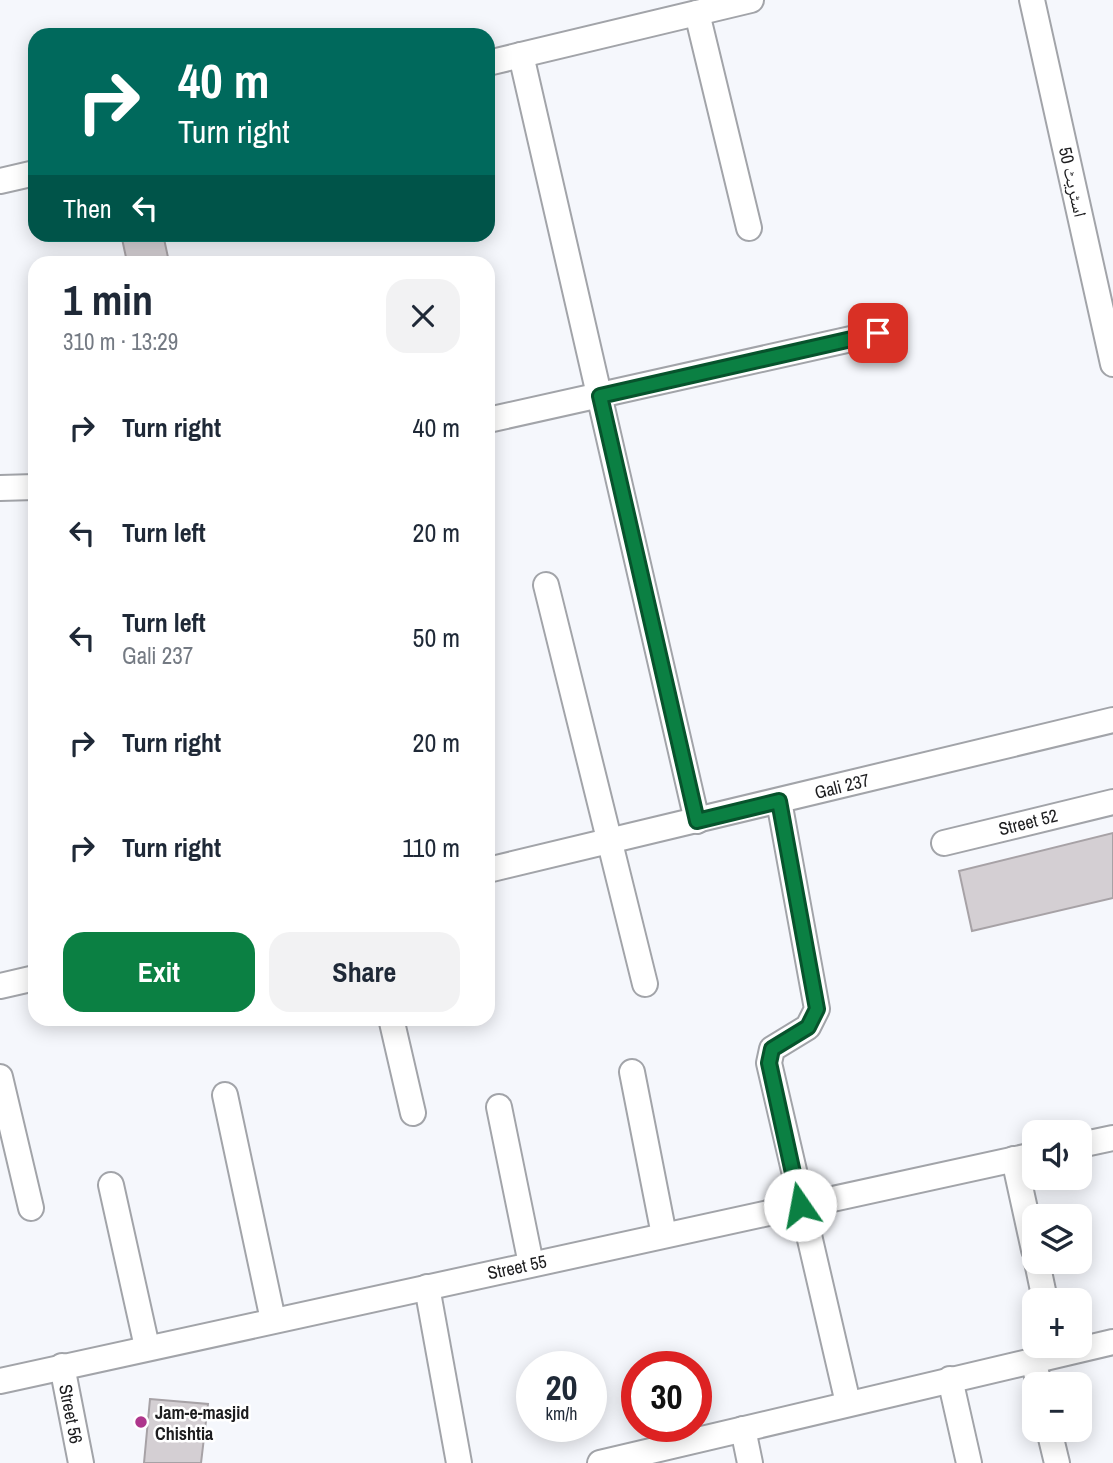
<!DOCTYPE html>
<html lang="en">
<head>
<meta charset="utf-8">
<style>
  body { margin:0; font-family:"Archivo Narrow","Noto Naskh Arabic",sans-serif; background:#f2f2f3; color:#1f2937; height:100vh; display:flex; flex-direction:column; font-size:26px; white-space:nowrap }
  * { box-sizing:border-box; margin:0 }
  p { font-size:23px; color:#747a83 }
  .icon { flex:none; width:38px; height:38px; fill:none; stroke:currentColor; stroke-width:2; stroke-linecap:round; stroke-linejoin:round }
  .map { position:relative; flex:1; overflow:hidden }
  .drawer { position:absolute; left:28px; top:256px; width:467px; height:770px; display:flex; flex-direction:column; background:#fff; border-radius:21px; box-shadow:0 4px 18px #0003 }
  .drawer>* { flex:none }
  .hud { position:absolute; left:28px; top:28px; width:467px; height:214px; border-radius:21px; box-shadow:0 4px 18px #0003; background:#00695c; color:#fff; overflow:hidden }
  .buttons { position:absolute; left:1022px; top:1120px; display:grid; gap:14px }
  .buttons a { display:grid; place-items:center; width:70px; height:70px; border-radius:14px; background:#fff; box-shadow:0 4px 18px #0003; font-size:35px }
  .speed { position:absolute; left:516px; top:1351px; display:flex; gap:14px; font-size:35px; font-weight:700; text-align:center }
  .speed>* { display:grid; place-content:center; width:91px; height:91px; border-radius:50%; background:#fff; box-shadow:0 4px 18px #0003; line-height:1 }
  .speed small { font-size:18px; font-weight:400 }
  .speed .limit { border:10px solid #d22; background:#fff; color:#111 }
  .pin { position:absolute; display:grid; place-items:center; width:60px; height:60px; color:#fff; margin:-30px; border-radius:14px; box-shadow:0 4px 10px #0006 }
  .me { position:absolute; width:77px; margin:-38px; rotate:348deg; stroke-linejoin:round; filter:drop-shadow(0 0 5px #0008) }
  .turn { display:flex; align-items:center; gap:24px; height:147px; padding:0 35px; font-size:32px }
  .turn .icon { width:91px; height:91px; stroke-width:2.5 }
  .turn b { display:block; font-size:49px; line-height:60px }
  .then { display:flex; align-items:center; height:66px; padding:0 35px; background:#0003; gap:14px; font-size:26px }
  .round { display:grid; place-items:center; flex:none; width:74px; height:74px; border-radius:21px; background:#f2f2f3 }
  .overview { display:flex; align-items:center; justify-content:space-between; height:119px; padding:0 35px }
  h1 { font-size:42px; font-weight:800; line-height:52px }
  .button { display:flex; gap:14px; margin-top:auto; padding:14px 35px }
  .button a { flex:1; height:80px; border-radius:21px; background:#0b8043; color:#fff; font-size:28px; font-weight:800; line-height:80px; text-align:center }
  .button a+a { background:#f2f2f3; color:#1f2937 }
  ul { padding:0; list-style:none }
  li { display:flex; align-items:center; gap:21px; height:105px; padding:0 35px }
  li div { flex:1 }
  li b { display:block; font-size:26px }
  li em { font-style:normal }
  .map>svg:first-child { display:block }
</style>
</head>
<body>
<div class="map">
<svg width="1113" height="1463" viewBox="0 0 1113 1463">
  <rect width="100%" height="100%" fill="#f5f7fc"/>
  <!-- building -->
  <g fill="#d4cfd3" stroke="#a7a2a6" stroke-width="2">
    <polygon points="121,234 163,234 169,262 127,262"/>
    <polygon points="1113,833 1113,898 972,931 959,871"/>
    <polygon points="150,1399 208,1404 201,1463 144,1463"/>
  </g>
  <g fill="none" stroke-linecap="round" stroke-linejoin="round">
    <defs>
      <g id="minor">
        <polyline points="1032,0 1113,364"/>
        <polyline points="697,13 749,228"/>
        <polyline points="521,55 697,821"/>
        <polyline points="488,63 751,0"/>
        <polyline points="0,181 35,173"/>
        <polyline points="488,420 878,333"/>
        <polyline points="0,488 35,487"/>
        <polyline points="546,585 645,984"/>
        <polyline points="779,801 817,1009 808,1027 772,1049 769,1063 848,1403"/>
        <polyline points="944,843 1113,802"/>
        <polyline points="488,870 1113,720"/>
        <polyline points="0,986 35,978"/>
        <polyline points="391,1018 413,1113"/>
        <polyline points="632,1072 664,1235"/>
        <polyline points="0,1077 31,1208"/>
        <polyline points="225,1095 273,1320"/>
        <polyline points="499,1107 531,1264"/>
        <polyline points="1080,1145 1113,1138"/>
        <polyline points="1014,1159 1034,1250"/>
        <polyline points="111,1185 147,1347"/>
        <polyline points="1037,1262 1045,1300"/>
        <polyline points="427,1287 459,1463"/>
        <polyline points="1033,1360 1039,1384"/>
        <polyline points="62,1366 81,1463"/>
        <polyline points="950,1379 969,1463"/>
        <polyline points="0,1381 1034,1155"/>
        <polyline points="743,1429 750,1463"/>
        <polyline points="1049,1430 1057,1463"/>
        <polyline points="600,1463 1113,1342"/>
      </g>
    </defs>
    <!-- minor casing -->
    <use href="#minor" stroke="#a2a4a9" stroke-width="28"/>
    <!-- minor -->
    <use href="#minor" stroke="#fff" stroke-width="24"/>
  </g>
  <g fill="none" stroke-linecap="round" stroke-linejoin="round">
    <defs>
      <polyline id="route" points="800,1205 769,1063 772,1049 808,1027 817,1009 779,801 697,821 600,396 878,333"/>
    </defs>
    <!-- route casing -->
    <use href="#route" stroke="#07532c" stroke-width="18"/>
    <!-- route -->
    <use href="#route" stroke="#0b8043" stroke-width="12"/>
  </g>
  <!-- markers -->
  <circle fill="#ae368c" stroke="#fff" stroke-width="2.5" cx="141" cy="1422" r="7"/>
  <g text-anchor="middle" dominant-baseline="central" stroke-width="5" stroke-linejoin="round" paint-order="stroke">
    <!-- street labels -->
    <g font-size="18" fill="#1d1d1f" stroke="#fff">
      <text transform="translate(1073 182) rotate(77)">اسٹریٹ 50</text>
      <text transform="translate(842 786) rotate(-14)">Gali 237</text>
      <text transform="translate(1028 822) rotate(-14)">Street 52</text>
      <text transform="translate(517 1267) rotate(-12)">Street 55</text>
      <text transform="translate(71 1414) rotate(79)">Street 56</text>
    </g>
    <!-- poi labels -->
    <g font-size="18" font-weight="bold" fill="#1d1d1f" stroke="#fff" text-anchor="start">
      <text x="155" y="1412">Jam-e-masjid<tspan x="155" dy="21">Chishtia</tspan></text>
    </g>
  </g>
</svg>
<div class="buttons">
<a><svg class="icon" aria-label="sound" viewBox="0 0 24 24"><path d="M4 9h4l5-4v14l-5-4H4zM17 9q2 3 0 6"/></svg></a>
<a><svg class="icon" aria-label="layers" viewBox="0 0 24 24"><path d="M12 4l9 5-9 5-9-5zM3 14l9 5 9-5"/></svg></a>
<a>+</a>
<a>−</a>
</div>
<div class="speed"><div>20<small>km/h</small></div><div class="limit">30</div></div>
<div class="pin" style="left:878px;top:333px;background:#d93025"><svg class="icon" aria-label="arrive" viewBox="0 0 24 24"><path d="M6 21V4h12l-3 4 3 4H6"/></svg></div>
<svg class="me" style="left:800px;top:1205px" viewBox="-20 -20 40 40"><circle r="19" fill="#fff"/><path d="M0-13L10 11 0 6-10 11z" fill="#0b8043"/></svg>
<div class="hud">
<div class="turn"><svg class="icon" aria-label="right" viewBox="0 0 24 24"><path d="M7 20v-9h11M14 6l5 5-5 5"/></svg><div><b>40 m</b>Turn right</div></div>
<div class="then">Then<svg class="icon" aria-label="left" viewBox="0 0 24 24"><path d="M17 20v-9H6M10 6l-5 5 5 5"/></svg></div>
</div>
<section class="drawer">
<div class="overview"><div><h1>1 min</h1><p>310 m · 13:29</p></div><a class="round"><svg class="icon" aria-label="close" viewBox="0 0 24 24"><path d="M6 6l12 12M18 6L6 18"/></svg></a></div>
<ul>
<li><svg class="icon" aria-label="right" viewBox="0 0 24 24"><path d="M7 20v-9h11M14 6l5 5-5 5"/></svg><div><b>Turn right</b></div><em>40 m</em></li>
<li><svg class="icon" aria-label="left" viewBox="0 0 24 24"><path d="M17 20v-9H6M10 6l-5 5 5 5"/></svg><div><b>Turn left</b></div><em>20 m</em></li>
<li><svg class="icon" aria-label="left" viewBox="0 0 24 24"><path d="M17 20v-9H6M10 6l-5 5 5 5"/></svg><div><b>Turn left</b><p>Gali 237</p></div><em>50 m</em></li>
<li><svg class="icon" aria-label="right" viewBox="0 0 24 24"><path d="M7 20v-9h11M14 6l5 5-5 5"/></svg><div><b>Turn right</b></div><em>20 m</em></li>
<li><svg class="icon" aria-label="right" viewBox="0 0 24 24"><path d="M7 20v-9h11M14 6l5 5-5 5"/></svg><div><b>Turn right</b></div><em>110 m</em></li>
</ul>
<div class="button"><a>Exit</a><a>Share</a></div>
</section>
</div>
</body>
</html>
